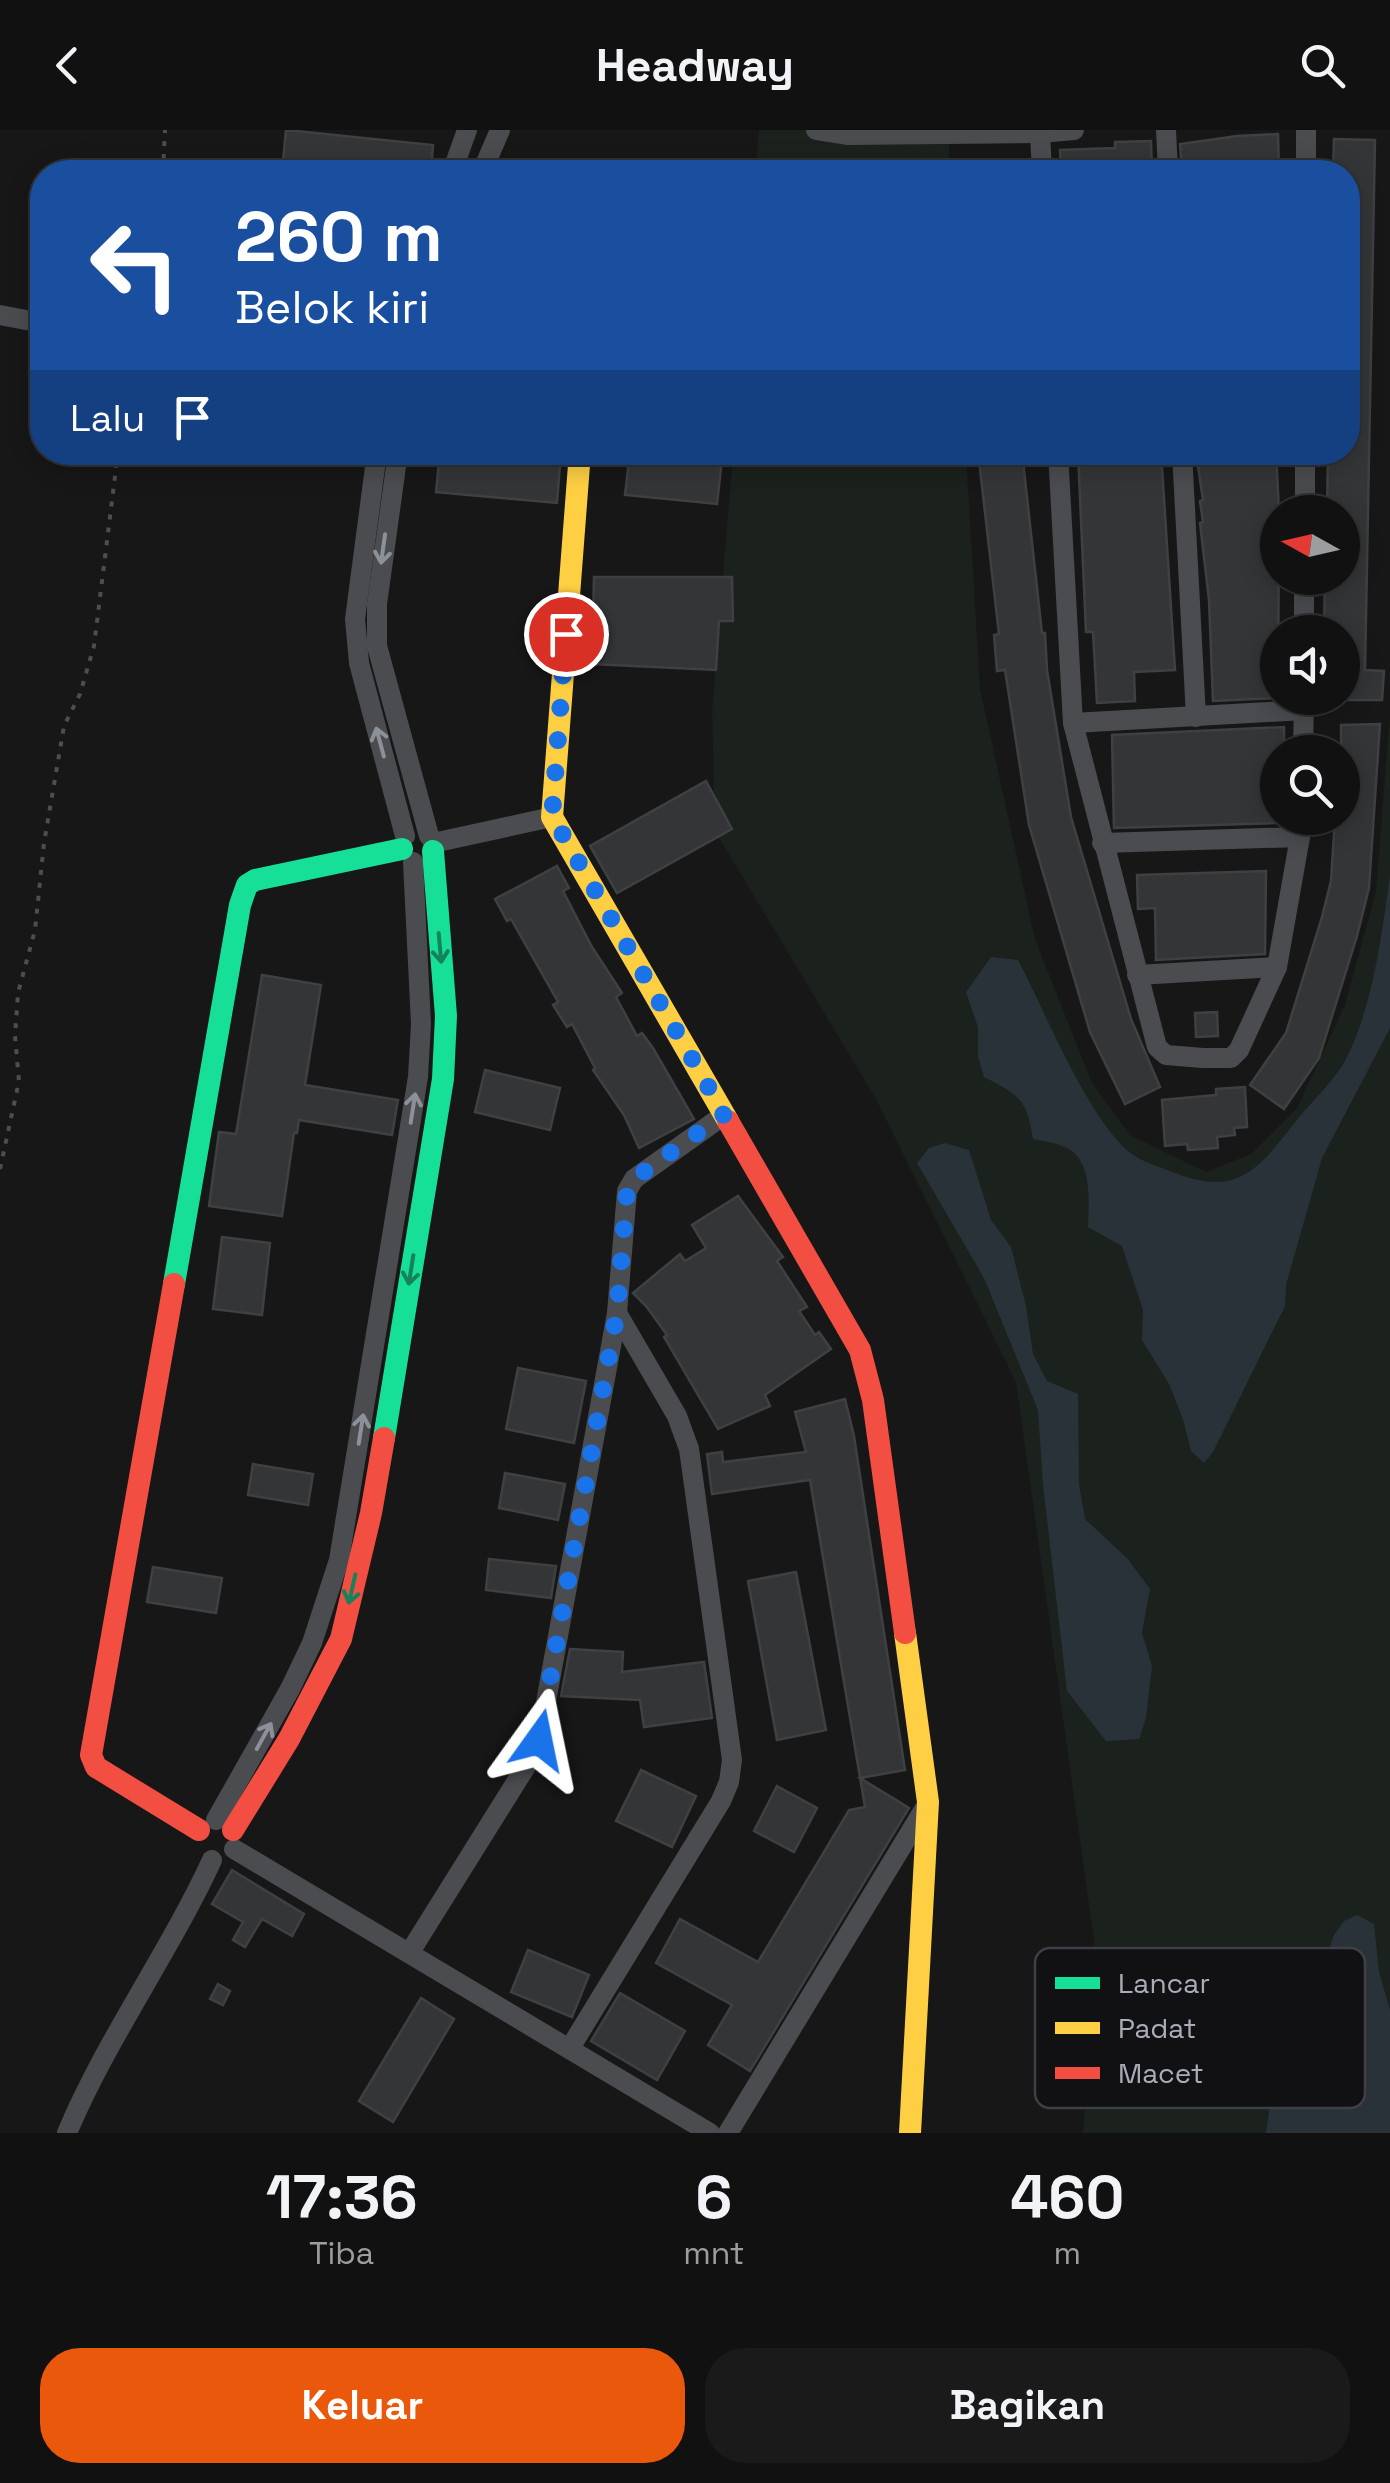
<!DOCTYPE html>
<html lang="id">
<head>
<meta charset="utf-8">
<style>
  body { margin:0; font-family:"Space Grotesk",sans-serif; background:#1a1a1a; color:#f1f3f6; height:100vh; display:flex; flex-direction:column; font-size:38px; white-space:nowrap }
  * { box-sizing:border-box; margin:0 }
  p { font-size:32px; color:#9c9d9f }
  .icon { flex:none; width:55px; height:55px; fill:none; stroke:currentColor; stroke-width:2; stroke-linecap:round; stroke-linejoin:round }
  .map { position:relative; height:2003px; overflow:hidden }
  .drawer { display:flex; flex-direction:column; background:#111; flex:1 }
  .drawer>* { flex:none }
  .hud { position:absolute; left:30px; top:30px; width:1330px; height:305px; border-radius:40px; box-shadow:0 5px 25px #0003,0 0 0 2px #303131; background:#1a4fa0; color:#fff; overflow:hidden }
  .needle { width:65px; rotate:278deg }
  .buttons { position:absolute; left:1260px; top:365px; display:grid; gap:20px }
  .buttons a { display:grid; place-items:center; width:100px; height:100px; border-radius:50%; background:#111; box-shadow:0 5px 25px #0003,0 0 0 2px #303131; font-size:50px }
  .pin { position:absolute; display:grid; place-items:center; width:85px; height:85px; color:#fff; margin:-42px; border:5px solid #fff; border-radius:50%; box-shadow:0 2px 10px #0007 }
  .me { position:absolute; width:110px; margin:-55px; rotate:12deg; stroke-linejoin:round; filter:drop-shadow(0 0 8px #0008) }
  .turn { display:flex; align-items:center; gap:35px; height:210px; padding:0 40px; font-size:45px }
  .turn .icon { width:130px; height:130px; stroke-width:2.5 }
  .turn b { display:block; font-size:70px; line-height:85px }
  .then { display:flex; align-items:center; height:95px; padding:0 40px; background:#0003; gap:20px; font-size:38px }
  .eta { display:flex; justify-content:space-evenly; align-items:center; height:170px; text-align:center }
  .eta b { font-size:60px; font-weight:800; line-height:70px }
  .cta { display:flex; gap:20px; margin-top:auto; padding:20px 40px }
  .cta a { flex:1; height:115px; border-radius:40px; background:#ea580c; color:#fff; font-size:40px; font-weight:800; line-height:115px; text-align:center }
  .cta a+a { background:#1a1a1a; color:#f1f3f6 }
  header { display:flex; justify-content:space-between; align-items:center; height:130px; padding:0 40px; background:#111; font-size:45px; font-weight:800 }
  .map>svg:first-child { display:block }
</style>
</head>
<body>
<header><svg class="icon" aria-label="back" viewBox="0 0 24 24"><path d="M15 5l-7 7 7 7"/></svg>Headway<svg class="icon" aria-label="search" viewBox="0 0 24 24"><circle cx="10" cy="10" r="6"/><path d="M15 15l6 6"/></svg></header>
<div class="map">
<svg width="1390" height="2003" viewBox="0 0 1390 2003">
  <rect width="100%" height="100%" fill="#171717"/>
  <!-- green -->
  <g fill="#1b211c">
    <polygon points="759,0 949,0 949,42 755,42"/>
    <polygon points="733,323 966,323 980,559 1035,809 1092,953 1130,1005 1206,1042 1251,1024 1297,978 1345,875 1376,761 1390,584 1390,2003 1083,2003 1097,1832 1016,1252 877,971 715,701 712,580"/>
  </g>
  <!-- water -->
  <g fill="#2a3239">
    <path d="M1390,746V898L1322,1028L1286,1155L1285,1176L1213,1322L1204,1333L1191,1321L1183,1289L1169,1254L1142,1210L1143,1180L1122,1116L1088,1097C1089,1072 1093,1029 1065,1017C1055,1013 1044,1011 1033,1009C1027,969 1019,965 984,947L978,927V897L966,862L991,827L1018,830C1047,885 1085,983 1129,1022C1141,1032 1163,1038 1178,1044C1244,1069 1263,1031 1301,985C1317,966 1337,948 1348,925C1373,874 1382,803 1390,746Z"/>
    <polygon points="945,1013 969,1020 991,1090 1011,1117 1026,1176 1033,1224 1047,1251 1078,1264 1079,1354 1085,1389 1127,1428 1150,1459 1142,1503 1152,1536 1146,1588 1139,1609 1106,1611 1067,1561 1043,1355 1038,1280 984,1148 917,1033 929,1018"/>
    <polygon points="1357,1785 1374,1794 1379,1842 1390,1880 1390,2003 1266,2003 1281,1897 1296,1887 1309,1857 1324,1835 1334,1805 1344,1791"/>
  </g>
  <!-- building -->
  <g fill="#343537" stroke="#3f4043" stroke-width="2.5">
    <polygon points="286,0 433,15 431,42 282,42"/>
    <polygon points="1278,4 1279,42 1182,42 1180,14 1237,6"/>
    <polygon points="1334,9 1375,10 1365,540 1384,541 1382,570 1343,570 1345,537 1342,536 1342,502 1324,502 1325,448 1342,448 1342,382 1327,382 1328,322 1348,322 1348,42 1333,42"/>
    <polygon points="1151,11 1152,42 1061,42 1060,20 1115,18 1115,12"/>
    <polygon points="440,322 561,322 557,373 436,362"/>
    <polygon points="630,322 722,329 717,374 625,365"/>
    <polygon points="978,322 1022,322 1042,503 1045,503 1047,540 1071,687 1131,889 1160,957 1125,974 1090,902 1029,695 1005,540 997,541 994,505 999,504"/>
    <polygon points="1078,322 1161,322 1175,540 1134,542 1135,571 1097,573 1093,502 1086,502"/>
    <polygon points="1196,322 1276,322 1279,382 1278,568 1213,571 1209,470 1200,393 1203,392 1200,371 1203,370"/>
    <polygon points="594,447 732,447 733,491 719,491 716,540 592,534"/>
    <polygon points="1380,594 1369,758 1357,806 1319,928 1284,979 1250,955 1286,903 1322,787 1331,751 1335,688 1342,688 1341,595"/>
    <polygon points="1284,597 1284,622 1278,622 1278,693 1114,698 1112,605"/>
    <polygon points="706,651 732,699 617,763 590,716"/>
    <polygon points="557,736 569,758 563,761 592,817 622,863 616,867 637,906 642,903 653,918 694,989 639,1018 624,985 593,940 595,938 572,894 567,897 553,875 558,872 511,789 507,791 495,769"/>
    <polygon points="1266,741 1265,824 1156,830 1155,778 1138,779 1137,745"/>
    <polygon points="262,845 321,855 305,955 398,970 392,1005 299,990 297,1003 294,1003 282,1086 209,1076 219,1002 236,1004"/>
    <polygon points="1217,882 1218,906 1196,907 1195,883"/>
    <polygon points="485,940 560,958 550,1000 475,982"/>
    <polygon points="1245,957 1247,997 1234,998 1235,1005 1217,1007 1218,1018 1188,1020 1187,1014 1165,1016 1162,970 1216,965 1216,959"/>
    <polygon points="738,1066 783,1127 777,1131 807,1177 799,1181 815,1205 819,1202 831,1219 765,1265 770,1276 718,1299 664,1207 667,1205 646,1176 633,1163 680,1124 685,1131 706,1118 692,1095"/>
    <polygon points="222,1107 270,1113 262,1185 213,1179"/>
    <polygon points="518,1238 586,1251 574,1313 506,1299"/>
    <polygon points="845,1269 854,1306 905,1640 860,1648 909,1678 750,1941 708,1915 732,1875 656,1833 680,1789 758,1832 849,1680 865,1677 810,1350 712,1364 707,1324 722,1322 723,1332 806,1322 795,1282"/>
    <polygon points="253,1334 313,1344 308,1375 248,1365"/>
    <polygon points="505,1343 565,1354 558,1390 499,1378"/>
    <polygon points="489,1429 556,1436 551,1468 486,1460"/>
    <polygon points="153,1437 222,1448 216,1483 147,1472"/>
    <polygon points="796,1442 826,1600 777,1610 748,1451"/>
    <polygon points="570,1519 623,1522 622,1542 704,1532 712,1588 644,1597 640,1570 561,1566"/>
    <polygon points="641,1640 696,1666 672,1717 616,1691"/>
    <polygon points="777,1656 817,1678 794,1722 754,1701"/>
    <polygon points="232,1740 304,1784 292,1806 262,1789 245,1817 233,1810 243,1792 212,1774"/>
    <polygon points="528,1820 589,1845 572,1887 511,1862"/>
    <polygon points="218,1854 230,1861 223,1875 210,1869"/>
    <polygon points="620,1863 685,1901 657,1950 591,1911"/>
    <polygon points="421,1868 454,1889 393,1992 359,1971"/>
  </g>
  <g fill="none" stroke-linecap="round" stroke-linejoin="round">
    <!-- path -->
    <g stroke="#4d4e52" stroke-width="4" stroke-dasharray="5 8" stroke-linecap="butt">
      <polyline points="163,42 165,0"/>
      <polyline points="0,1039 19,951 15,906 18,863 35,800 44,713 64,596 80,564 94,516 118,322"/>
    </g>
    <!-- street -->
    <g stroke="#4b4c50" stroke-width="20">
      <polyline points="816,0 847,5 1040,3 1074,0"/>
      <polyline points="1166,0 1168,42"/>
      <polyline points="1040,3 1042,42"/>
      <polyline points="452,42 467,0"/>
      <polyline points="482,42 500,0"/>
      <polyline points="1306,42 1306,0"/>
      <polyline points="0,185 42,193"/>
      <polyline points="377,322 355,489 359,533 405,706"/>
      <polyline points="398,322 377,474 377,516 429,706"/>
      <polyline points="1058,322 1073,593 1157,917 1166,925 1203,928 1231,928 1239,920 1277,837 1300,707 1301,688"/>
      <polyline points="1182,322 1196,587"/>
      <polyline points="1305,382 1305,322"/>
      <polyline points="1304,502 1304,448"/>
      <polyline points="1073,593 1304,580"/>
      <polyline points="1303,622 1304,570"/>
      <polyline points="433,713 552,687"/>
      <polyline points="1102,713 1300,707"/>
      <polyline points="1137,845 1277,837"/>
      <polyline points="216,1690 290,1559 312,1513 339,1430 418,947 421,894 413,732"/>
      <polyline points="234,1719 710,2003"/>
      <polyline points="410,1822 530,1630 539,1610 617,1183 627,1061 634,1049 724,985"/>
      <polyline points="570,1918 721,1671 729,1652 732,1630 689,1319 677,1286 617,1183"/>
      <path d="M67,2003C107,1908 169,1823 212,1730"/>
      <polyline points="728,2003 925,1678"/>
    </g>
    <!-- fast -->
    <g stroke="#16e098" stroke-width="22">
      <polyline points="174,1154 240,775 247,755 255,750 402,719"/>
      <polyline points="384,1308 443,949 446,886 433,721"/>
    </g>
    <!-- slow -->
    <g stroke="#ffcf43" stroke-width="22">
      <polyline points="580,322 552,687 728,991"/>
      <polyline points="905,1503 928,1672 910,2003"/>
    </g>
    <!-- jam -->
    <g stroke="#f24e42" stroke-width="22">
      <polyline points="728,991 860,1220 873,1270 905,1503"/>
      <polyline points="174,1154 91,1625 96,1637 199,1700"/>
      <polyline points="233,1700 289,1609 341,1509 371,1383 384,1308"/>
    </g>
  </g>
  <!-- one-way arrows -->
  <defs><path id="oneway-shaft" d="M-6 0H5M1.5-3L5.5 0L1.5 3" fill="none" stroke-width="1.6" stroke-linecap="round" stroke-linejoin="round" transform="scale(2.5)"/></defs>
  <g stroke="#8c9099">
    <use href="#oneway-shaft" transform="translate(383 419) rotate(98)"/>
    <use href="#oneway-shaft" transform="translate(380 612) rotate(-105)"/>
    <use href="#oneway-shaft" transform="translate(413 978) rotate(-81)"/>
    <use href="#oneway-shaft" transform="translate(361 1299) rotate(-81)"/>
    <use href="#oneway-shaft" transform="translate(264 1606) rotate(-61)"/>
  </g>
  <g stroke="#14835c">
    <use href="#oneway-shaft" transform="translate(440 818) rotate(85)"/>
    <use href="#oneway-shaft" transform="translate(411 1140) rotate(99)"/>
    <use href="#oneway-shaft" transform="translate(352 1459) rotate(103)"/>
  </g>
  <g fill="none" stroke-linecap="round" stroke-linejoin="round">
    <!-- route -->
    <polyline stroke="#1a73e8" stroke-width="18" stroke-dasharray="0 32.4" points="539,1610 617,1182 627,1061 634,1049 724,984 552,686 566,504"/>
  </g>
  <!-- legend -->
  <rect x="1035" y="1818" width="330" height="160" rx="15" fill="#111113" stroke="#3e4045" stroke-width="2.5"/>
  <rect x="1055" y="1847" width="45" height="12" fill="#16e098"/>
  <rect x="1055" y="1892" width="45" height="12" fill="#ffcf43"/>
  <rect x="1055" y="1937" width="45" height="12" fill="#f24e42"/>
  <g font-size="28" fill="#a8adb8">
    <text x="1118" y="1863">Lancar</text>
    <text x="1118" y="1908">Padat</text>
    <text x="1118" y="1953">Macet</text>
  </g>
</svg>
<div class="buttons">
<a><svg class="needle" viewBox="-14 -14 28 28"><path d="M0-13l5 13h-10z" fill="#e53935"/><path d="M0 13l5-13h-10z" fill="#9c9d9f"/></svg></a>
<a><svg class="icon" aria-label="sound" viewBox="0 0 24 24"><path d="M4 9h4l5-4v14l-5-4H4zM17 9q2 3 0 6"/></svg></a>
<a><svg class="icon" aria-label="search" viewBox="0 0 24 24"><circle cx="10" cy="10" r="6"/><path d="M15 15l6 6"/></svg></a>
</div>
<div class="pin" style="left:566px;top:504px;background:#d93025"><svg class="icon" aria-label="arrive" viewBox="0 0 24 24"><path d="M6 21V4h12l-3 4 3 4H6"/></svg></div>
<svg class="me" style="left:539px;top:1610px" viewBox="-20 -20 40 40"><path d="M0-17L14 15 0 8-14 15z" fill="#1a73e8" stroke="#fff" stroke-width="4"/></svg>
<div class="hud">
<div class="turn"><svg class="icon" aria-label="left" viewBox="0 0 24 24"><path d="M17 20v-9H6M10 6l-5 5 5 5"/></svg><div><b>260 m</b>Belok kiri</div></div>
<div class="then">Lalu<svg class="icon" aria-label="arrive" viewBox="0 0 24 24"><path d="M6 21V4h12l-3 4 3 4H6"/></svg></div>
</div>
</div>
<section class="drawer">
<div class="eta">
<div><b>17:36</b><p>Tiba</p></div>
<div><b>6</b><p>mnt</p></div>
<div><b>460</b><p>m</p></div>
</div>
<div class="cta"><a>Keluar</a><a>Bagikan</a></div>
</section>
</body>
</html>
